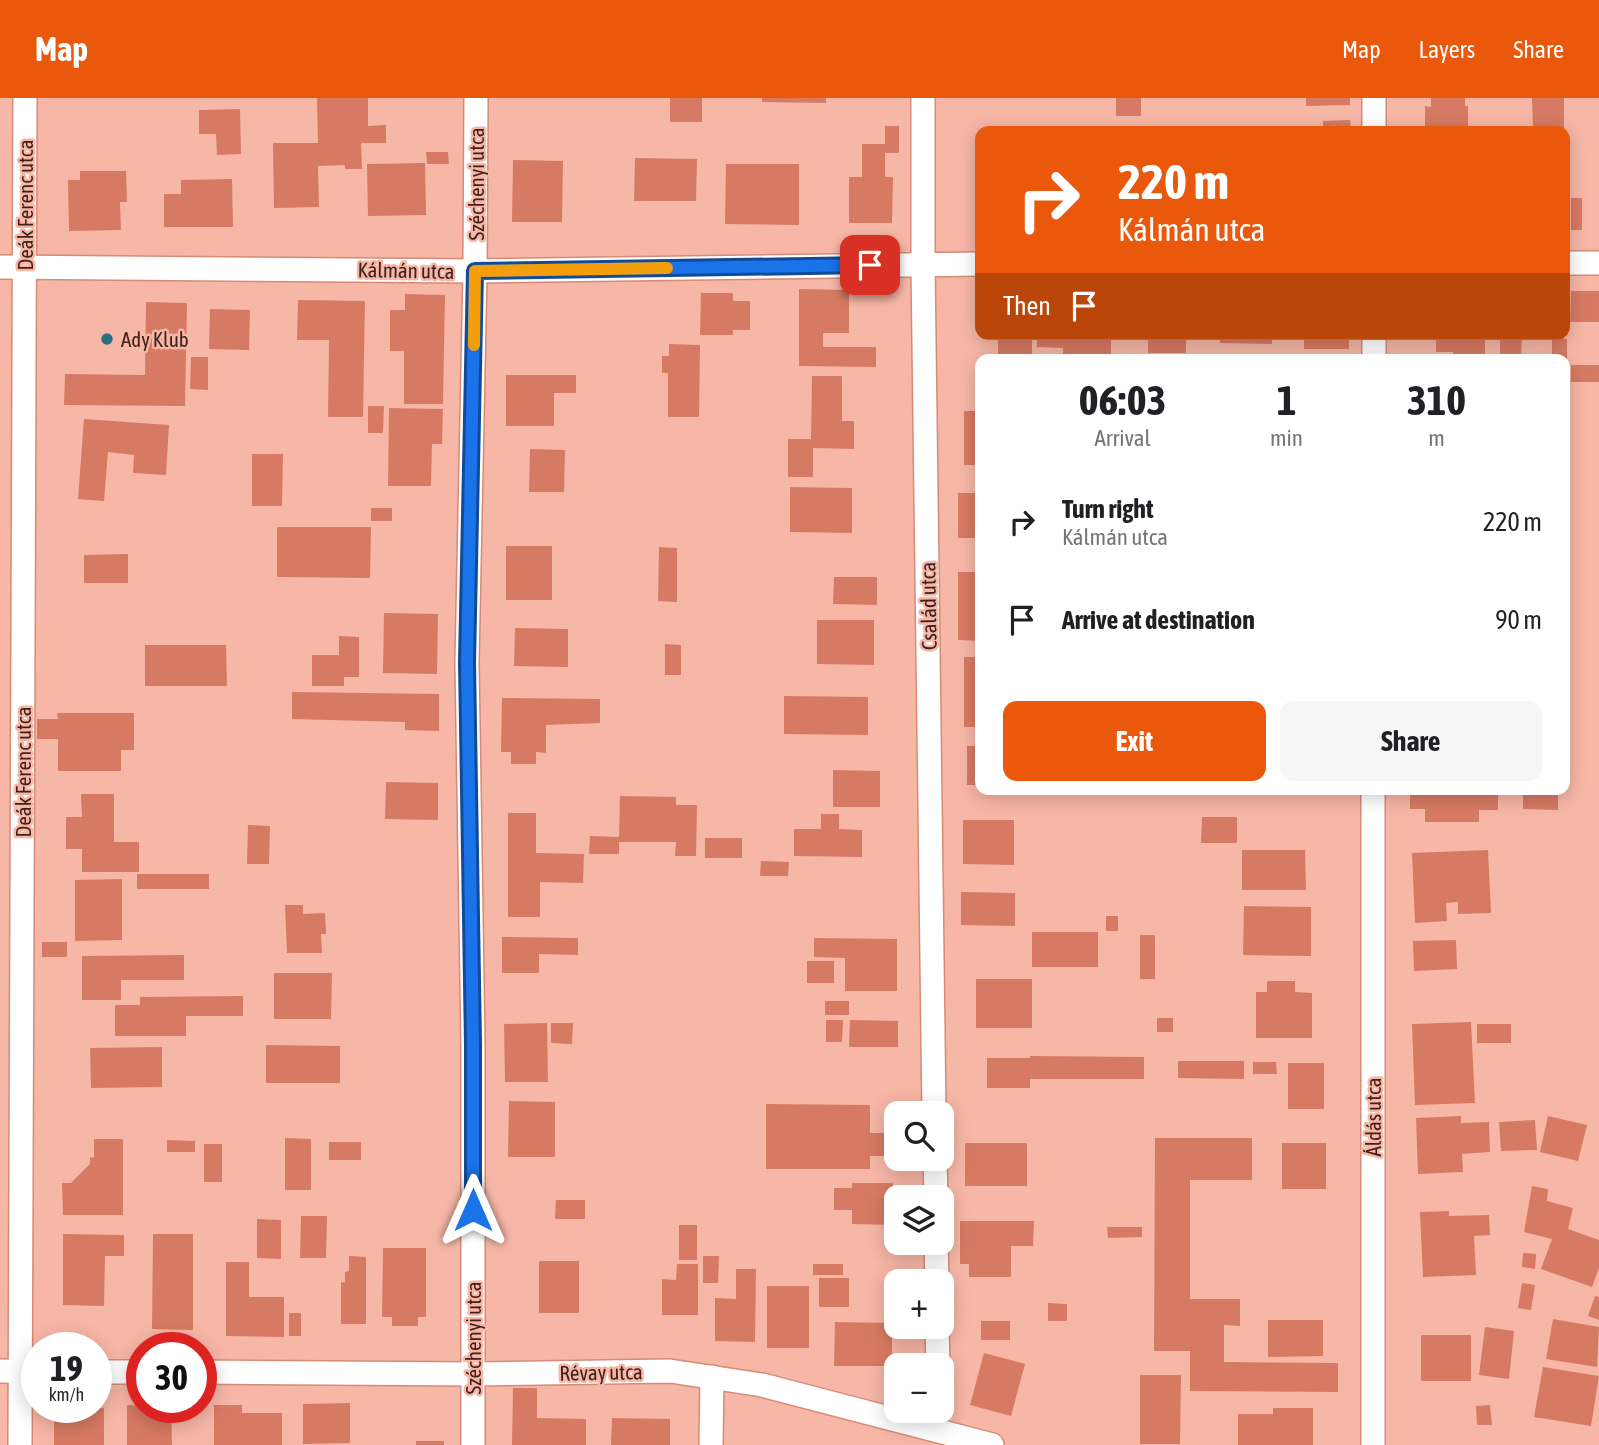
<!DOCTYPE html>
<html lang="en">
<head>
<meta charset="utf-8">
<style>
  body { margin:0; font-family:"Asap Condensed",sans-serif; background:#f6f6f6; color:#202124; height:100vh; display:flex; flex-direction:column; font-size:26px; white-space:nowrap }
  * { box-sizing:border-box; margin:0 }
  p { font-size:23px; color:#757577 }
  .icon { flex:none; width:38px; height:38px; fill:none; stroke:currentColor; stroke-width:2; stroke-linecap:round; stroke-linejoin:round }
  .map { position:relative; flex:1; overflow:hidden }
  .side { position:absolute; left:975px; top:256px; width:595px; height:441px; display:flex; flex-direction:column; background:#fff; border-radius:14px; box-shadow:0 4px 18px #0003 }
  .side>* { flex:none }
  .banner { position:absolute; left:975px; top:28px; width:595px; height:214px; border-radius:14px; box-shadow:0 4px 18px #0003; background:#ea580c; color:#fff; overflow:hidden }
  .buttons { position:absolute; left:884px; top:1003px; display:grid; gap:14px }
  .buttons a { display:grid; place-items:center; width:70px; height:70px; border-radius:14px; background:#fff; box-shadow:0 4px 18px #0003; font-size:35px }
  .speed { position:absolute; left:21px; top:1234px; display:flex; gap:14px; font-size:35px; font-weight:700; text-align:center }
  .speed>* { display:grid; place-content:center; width:91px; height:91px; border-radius:50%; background:#fff; box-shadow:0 4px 18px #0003; line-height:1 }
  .speed small { font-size:18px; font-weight:400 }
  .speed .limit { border:10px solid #d22; background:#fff; color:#111 }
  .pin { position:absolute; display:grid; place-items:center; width:60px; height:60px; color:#fff; margin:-30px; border-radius:14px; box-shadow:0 4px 10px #0006 }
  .me { position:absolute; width:77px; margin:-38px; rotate:0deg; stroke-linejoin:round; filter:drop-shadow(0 0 5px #0008) }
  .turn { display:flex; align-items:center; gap:24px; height:147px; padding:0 28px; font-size:32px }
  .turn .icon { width:91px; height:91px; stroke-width:2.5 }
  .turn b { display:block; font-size:49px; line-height:60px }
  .then { display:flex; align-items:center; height:66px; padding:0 28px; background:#0003; gap:14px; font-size:26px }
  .eta { display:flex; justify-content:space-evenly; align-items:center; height:119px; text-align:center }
  .eta b { font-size:42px; font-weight:700; line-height:49px }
  .action { display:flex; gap:14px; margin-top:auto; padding:14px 28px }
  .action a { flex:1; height:80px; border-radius:14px; background:#ea580c; color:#fff; font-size:28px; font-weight:700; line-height:80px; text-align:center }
  .action a+a { background:#f6f6f6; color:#202124 }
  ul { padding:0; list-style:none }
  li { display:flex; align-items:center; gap:21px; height:98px; padding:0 28px }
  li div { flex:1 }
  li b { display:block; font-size:26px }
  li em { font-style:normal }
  header { display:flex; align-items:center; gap:42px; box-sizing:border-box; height:98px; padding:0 35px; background:#ea580c; color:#fff }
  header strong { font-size:33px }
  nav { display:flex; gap:38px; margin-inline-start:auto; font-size:24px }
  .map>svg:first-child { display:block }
</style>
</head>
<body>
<header>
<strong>Map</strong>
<nav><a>Map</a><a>Layers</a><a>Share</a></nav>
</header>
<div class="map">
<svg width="1599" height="1347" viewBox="0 0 1599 1347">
  <rect width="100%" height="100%" fill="#f7b7a7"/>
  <!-- building -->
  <g fill="#d77a63">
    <polygon points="317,0 368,0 368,28 386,27 386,45 361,45 362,71 345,71 345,67 318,68 319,109 274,110 273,45 318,45"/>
    <rect x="670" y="0" width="32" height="24"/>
    <polygon points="762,0 826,0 826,5 762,4"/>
    <rect x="1116" y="0" width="25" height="18"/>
    <polygon points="1306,0 1350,0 1350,7 1306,8"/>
    <polygon points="1431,0 1465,0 1465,8 1468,8 1468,33 1425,33 1425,8 1431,9"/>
    <polygon points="1532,0 1564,0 1564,33 1533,33"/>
    <polygon points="240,11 241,56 217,57 216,36 199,36 199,12"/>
    <polygon points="1350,22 1351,33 1323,33 1323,23"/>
    <polygon points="885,28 899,28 899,55 885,55 885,79 893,79 892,125 849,125 849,79 862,79 862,46 885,46"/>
    <polygon points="426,54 448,54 449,66 427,66"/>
    <polygon points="635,60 697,61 696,103 634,103"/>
    <polygon points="513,62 563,63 562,124 512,124"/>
    <polygon points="425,65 426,117 368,118 367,66"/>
    <polygon points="726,66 799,66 799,127 725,126"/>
    <polygon points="80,73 126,73 127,104 120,104 121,132 69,133 68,82 80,82"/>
    <polygon points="232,81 233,129 164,129 164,96 181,96 181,82"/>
    <rect x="1571" y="100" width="11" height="32"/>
    <polygon points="799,191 849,192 849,235 823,235 823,249 876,249 876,269 799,268"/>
    <polygon points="1571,193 1599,193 1599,224 1570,224"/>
    <polygon points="701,195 733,195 733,203 750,203 750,232 733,232 733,237 700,237"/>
    <polygon points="405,196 445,197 443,306 404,306 404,253 390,253 390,212 405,212"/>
    <polygon points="298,202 365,203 363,319 328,319 329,242 297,242"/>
    <polygon points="146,204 187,205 185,308 64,307 65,276 145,277"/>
    <polygon points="210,211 250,212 249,252 209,251"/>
    <polygon points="1037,236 1111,236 1111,261 1063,261 1063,250 1037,249"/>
    <rect x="1148" y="236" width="38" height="19"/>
    <polygon points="1220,236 1272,236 1272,246 1220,245"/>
    <rect x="1304" y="236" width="45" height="15"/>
    <polygon points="1436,236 1485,236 1485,261 1453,261 1453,254 1436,254"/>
    <polygon points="1500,236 1522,236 1521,261 1500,261"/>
    <rect x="998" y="237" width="34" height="24"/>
    <polygon points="1552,240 1567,241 1567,261 1552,261"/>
    <polygon points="669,246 700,247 699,319 668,319 668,275 662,275 662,258 669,258"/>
    <polygon points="191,259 208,259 208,292 190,291"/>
    <rect x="1571" y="267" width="28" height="17"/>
    <polygon points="506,277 576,277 576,295 554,295 554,328 506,328"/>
    <polygon points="812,278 842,278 842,323 854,323 854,351 813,350 813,379 788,379 788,341 811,341"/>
    <polygon points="368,308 384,308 383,335 368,335"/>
    <polygon points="389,310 443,311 442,346 432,346 431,388 388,388"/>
    <rect x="964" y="313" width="16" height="54"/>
    <polygon points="84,321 169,327 166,377 133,375 134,357 108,354 104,403 78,401"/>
    <polygon points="530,351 565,352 564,394 529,394"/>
    <polygon points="252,356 283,356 282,408 252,408"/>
    <polygon points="790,389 852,390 852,435 790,434"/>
    <rect x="958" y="395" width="22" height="45"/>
    <rect x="371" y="410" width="21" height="13"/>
    <polygon points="277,429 371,429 370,480 277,479"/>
    <rect x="506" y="448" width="46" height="54"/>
    <polygon points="659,449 677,450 677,504 658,503"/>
    <polygon points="128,456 128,485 84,485 84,457"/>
    <polygon points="958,474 980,474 978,520 980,520 980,543 958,542"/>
    <polygon points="834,479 877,479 877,507 833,506"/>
    <polygon points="384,515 438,516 437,576 383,575"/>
    <polygon points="817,522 874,522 874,567 817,566"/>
    <polygon points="515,530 568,531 568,569 514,568"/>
    <polygon points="339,538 359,539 359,579 344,579 344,588 312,588 312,557 339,557"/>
    <polygon points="665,546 681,547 681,577 665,577"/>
    <polygon points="145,547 226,547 227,588 145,588"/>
    <rect x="964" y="559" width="16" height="70"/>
    <polygon points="292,594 439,596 439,633 405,632 405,624 292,621"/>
    <polygon points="784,598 868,599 868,637 784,636"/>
    <polygon points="502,600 600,601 600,625 546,627 546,655 536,654 536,666 511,666 511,654 501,654"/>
    <polygon points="57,615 134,615 134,652 121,652 121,673 58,673 58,641 37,641 37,621 58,621"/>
    <rect x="967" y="648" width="13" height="39"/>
    <polygon points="833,672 880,673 880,709 833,709"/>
    <polygon points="386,684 438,685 438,722 385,721"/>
    <rect x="1138" y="691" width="16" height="5"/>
    <polygon points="1410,691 1498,691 1498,712 1479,712 1479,724 1425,724 1425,711 1410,711"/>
    <polygon points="1523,691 1558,691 1558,712 1523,711"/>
    <polygon points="81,696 114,696 114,744 139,744 139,774 82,774 82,751 66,751 66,719 82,719"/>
    <polygon points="620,698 676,699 676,707 697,707 696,758 675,758 676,744 619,744 619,756 589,756 590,738 619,739"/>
    <polygon points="508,715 536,715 536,755 584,756 583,785 540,784 540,819 508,819"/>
    <polygon points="821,716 839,716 839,731 862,732 862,759 794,758 794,731 821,731"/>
    <polygon points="1202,719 1237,719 1237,745 1201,745"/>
    <polygon points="963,722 1014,722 1014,767 963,766"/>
    <polygon points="248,727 270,728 269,766 247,766"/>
    <rect x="705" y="740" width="37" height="20"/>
    <polygon points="1242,752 1305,752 1306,792 1242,792"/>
    <polygon points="1488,752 1491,815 1458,816 1458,804 1446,805 1447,823 1415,825 1412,755"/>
    <polygon points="761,763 789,764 788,778 760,778"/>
    <rect x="137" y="776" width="72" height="15"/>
    <polygon points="122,781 122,842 75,843 75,782"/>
    <polygon points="961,794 1015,795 1015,828 961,827"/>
    <polygon points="285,807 303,807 303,816 325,815 326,836 321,836 322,855 287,855"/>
    <polygon points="1244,808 1311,809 1311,858 1243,857"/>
    <rect x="1106" y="818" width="12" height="15"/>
    <rect x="1032" y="834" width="66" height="35"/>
    <rect x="1140" y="837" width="15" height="44"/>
    <polygon points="502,839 578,840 578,857 539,856 539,875 502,875"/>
    <polygon points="814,840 897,841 897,893 845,893 845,860 814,859"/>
    <polygon points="1456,842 1457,871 1414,873 1413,843"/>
    <rect x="42" y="844" width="25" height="15"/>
    <polygon points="184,857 184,882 121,882 121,902 82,902 82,858"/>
    <rect x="807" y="863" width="27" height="22"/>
    <polygon points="274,875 332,875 331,921 274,921"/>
    <rect x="976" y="881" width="56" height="49"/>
    <polygon points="1267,883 1295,883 1295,894 1312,895 1312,940 1256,940 1256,894 1267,894"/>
    <polygon points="243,898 243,918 186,918 186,938 115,938 115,907 140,907 140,899"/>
    <rect x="825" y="903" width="24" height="14"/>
    <rect x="1157" y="920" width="16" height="14"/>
    <polygon points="826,922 843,922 842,944 826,944"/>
    <polygon points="850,922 898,923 898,949 849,949"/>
    <polygon points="1471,924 1475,1005 1415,1007 1412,926"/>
    <polygon points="547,925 548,984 505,984 504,926"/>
    <polygon points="551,925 573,925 572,946 551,945"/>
    <rect x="1477" y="926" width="34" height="19"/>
    <polygon points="266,947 340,948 340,985 266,985"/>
    <polygon points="162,949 162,989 91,990 90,950"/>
    <polygon points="1030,958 1144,959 1144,981 1030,981 1030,990 987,990 987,960 1030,960"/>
    <polygon points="1178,963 1244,963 1244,981 1178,980"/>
    <polygon points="1253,964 1276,964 1277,976 1253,976"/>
    <rect x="1288" y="965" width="36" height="46"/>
    <polygon points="509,1003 555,1004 555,1059 508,1059"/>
    <polygon points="766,1006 870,1007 870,1035 896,1035 896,1058 870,1058 870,1071 766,1071"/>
    <polygon points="1461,1018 1461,1025 1489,1024 1490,1054 1462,1056 1463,1074 1418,1076 1416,1020"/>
    <polygon points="1548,1018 1587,1027 1578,1063 1540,1054"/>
    <polygon points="1535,1022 1537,1052 1501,1053 1499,1024"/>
    <polygon points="285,1040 311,1041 311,1092 285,1092"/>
    <polygon points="1155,1040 1252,1040 1252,1082 1190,1082 1190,1201 1240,1201 1240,1228 1224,1227 1224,1264 1338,1265 1338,1294 1190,1293 1190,1253 1154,1253"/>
    <polygon points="94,1041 123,1041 123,1117 63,1117 62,1085 71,1085 90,1066 90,1059 94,1060"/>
    <polygon points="167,1042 195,1043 195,1054 167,1054"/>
    <rect x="329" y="1044" width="32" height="18"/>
    <rect x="965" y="1045" width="62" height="43"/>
    <rect x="1282" y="1045" width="44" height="46"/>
    <rect x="204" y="1046" width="18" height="38"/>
    <polygon points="852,1085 893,1085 892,1127 852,1126 852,1112 834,1112 834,1090 852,1090"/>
    <polygon points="1532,1088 1548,1091 1547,1103 1573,1110 1568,1131 1599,1142 1599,1170 1592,1189 1541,1171 1552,1141 1524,1134"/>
    <polygon points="556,1102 585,1102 585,1121 555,1121"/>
    <polygon points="1449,1113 1449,1118 1489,1117 1490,1137 1474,1138 1476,1177 1423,1179 1420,1114"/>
    <polygon points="301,1118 327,1118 326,1160 300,1160"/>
    <polygon points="257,1121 281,1122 281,1161 257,1160"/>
    <polygon points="960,1123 1034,1123 1033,1148 1011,1148 1011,1179 969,1179 969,1166 960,1166"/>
    <rect x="679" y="1127" width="18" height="35"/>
    <polygon points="1107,1129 1142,1129 1142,1139 1108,1140"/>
    <polygon points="63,1136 124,1137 124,1158 105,1158 104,1208 63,1207"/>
    <polygon points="153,1136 193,1136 193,1232 152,1231"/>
    <polygon points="383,1150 426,1150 426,1219 418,1219 418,1228 392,1228 392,1219 382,1219"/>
    <polygon points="1523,1155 1536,1156 1535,1171 1522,1169"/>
    <polygon points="349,1158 366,1159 366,1226 341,1226 341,1184 345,1185 345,1174 349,1173"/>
    <polygon points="703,1158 719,1158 718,1185 703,1185"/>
    <rect x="539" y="1163" width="40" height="52"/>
    <polygon points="226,1164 249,1164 249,1199 284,1199 284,1239 226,1238"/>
    <polygon points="677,1166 698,1166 698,1217 662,1217 662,1181 676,1182"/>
    <rect x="813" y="1166" width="30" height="11"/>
    <polygon points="736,1171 756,1171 755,1244 715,1243 715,1200 736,1201"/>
    <rect x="819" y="1180" width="30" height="29"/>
    <polygon points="1522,1185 1535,1187 1531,1212 1518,1210"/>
    <rect x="767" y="1188" width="42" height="62"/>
    <polygon points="1595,1198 1599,1199 1599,1222 1588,1218"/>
    <polygon points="1048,1205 1067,1206 1067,1223 1048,1223"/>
    <rect x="289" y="1215" width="12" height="23"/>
    <polygon points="1553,1221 1599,1229 1597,1269 1546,1261"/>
    <polygon points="1268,1222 1323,1222 1323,1258 1268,1259"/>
    <rect x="981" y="1223" width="29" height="19"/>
    <polygon points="835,1224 892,1225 892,1268 834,1268"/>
    <polygon points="1485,1229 1514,1233 1509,1281 1479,1277"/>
    <rect x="1421" y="1237" width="50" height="46"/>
    <polygon points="984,1255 1025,1266 1011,1318 970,1307"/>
    <polygon points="1543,1269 1599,1278 1591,1328 1534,1319"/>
    <polygon points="1140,1277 1181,1277 1180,1346 1140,1346"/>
    <polygon points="513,1290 537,1290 537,1320 586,1321 586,1347 512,1347"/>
    <polygon points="350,1305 350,1345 303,1346 303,1306"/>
    <polygon points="127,1307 171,1309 172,1347 127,1347"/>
    <polygon points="214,1307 242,1307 242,1315 282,1315 282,1347 214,1347"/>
    <polygon points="1490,1307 1492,1327 1477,1327 1476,1308"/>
    <rect x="54" y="1310" width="50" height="37"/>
    <polygon points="1273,1310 1313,1310 1313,1347 1238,1347 1238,1316 1273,1316"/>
    <polygon points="612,1320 670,1321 670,1347 611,1347"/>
    <rect x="416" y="1343" width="28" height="4"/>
  </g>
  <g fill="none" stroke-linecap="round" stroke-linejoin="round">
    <defs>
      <g id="street">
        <polyline points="923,0 923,166 934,1015"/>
        <polyline points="1374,33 1374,0"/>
        <polyline points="1564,165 1599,165"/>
        <polyline points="0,169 475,173 980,166"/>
        <polyline points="1374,261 1374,236"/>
        <polyline points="935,1060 936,1099"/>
        <polyline points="936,1144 937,1183"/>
        <polyline points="937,1228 938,1267"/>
        <polyline points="0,1273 37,1274"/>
        <polyline points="96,1274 142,1274"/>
        <polyline points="201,1274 473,1276 670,1273 762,1287 992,1347"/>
        <polyline points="20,1347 25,0"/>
        <polyline points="473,1347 473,947 467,564 475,173 476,0"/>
        <polyline points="711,1347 712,1279"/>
        <polyline points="1373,1347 1373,691"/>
      </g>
    </defs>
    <!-- street casing -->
    <use href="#street" stroke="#d68a77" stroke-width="26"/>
    <!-- street -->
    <use href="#street" stroke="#fff" stroke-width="23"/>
  </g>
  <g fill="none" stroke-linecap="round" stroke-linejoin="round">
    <defs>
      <polyline id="route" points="473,1112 473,947 467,564 475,173 870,167"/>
    </defs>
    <!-- route casing -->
    <use href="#route" stroke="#114b97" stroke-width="18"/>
    <!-- route -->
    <use href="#route" stroke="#1a73e8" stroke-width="12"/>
    <!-- slow -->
    <polyline stroke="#f59e0b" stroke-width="12" points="474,247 475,173 667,170"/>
  </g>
  <!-- markers -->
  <circle fill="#2b707f" stroke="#f7b7a7" stroke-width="2.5" cx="107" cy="241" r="7"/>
  <g text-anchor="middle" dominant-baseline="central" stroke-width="5" stroke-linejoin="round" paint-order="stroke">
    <!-- street labels -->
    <g font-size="21" fill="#3f211a" stroke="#f7b7a7">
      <text transform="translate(476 86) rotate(-90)">Széchenyi utca</text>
      <text transform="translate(25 107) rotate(-90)">Deák Ferenc utca</text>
      <text transform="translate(406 172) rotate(1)">Kálmán utca</text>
      <text transform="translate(928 508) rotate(-91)">Család utca</text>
      <text transform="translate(23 674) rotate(-90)">Deák Ferenc utca</text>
      <text transform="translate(1373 1019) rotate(-90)">Áldás utca</text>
      <text transform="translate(473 1240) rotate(-90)">Széchenyi utca</text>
      <text transform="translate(601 1274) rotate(-1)">Révay utca</text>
    </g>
    <!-- poi labels -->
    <g font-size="21" fill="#3f211a" stroke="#f7b7a7" text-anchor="start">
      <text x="121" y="241">Ady Klub</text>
    </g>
  </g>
</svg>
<div class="buttons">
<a><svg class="icon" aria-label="search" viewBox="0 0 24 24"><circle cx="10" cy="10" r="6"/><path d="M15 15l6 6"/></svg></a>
<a><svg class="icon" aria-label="layers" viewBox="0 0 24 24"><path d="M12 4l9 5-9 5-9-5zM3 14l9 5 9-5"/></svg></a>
<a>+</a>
<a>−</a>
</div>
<div class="speed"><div>19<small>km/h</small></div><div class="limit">30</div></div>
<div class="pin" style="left:870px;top:167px;background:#d93025"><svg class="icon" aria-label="arrive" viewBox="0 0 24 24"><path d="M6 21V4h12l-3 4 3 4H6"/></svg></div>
<svg class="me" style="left:473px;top:1112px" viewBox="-20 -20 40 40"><path d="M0-17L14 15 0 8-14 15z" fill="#1a73e8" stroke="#fff" stroke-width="4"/></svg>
<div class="banner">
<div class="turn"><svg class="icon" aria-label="right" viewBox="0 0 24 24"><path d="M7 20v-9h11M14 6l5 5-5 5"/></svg><div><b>220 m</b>Kálmán utca</div></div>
<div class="then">Then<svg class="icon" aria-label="arrive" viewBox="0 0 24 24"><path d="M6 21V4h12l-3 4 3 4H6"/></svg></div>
</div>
<section class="side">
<div class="eta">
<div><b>06:03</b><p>Arrival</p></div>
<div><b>1</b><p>min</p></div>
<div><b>310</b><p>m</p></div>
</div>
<ul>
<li><svg class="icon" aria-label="right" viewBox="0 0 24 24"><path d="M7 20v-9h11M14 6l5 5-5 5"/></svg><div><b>Turn right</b><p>Kálmán utca</p></div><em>220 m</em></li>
<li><svg class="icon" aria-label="arrive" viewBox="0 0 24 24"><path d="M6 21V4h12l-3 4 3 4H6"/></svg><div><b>Arrive at destination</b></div><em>90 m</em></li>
</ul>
<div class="action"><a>Exit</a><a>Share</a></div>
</section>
</div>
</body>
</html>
